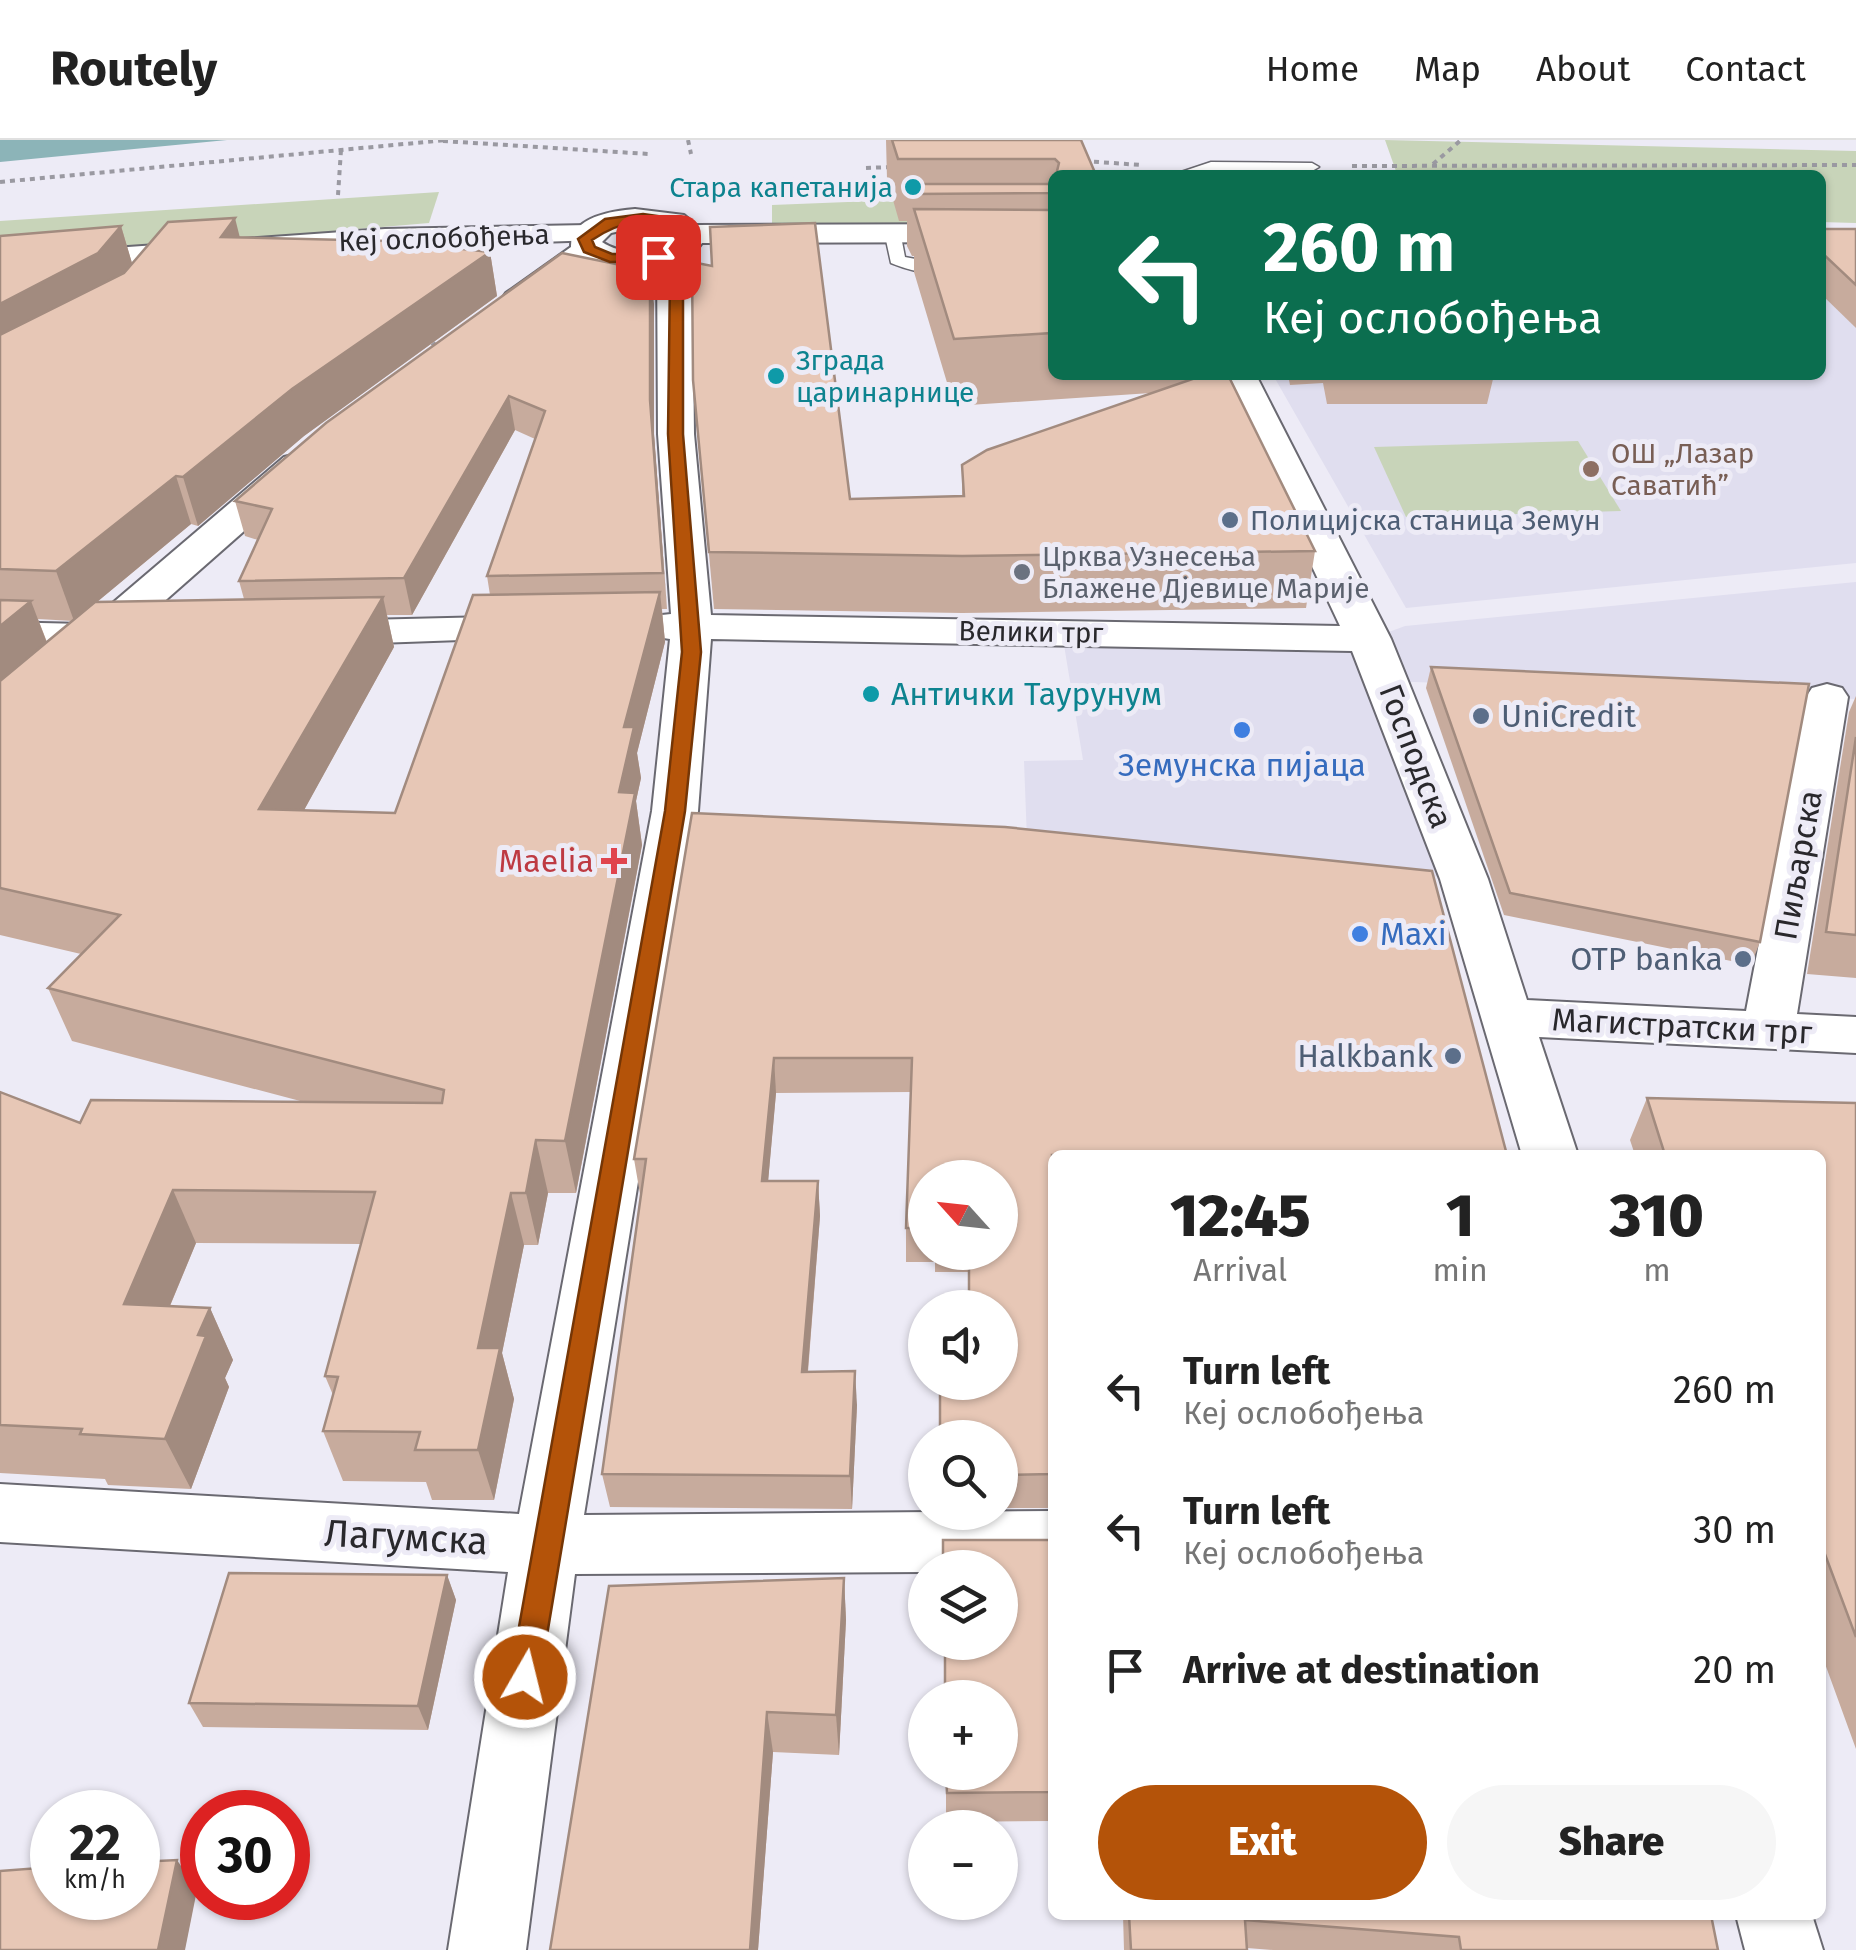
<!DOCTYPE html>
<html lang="en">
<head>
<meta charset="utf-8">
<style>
  body { margin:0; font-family:"Fira Sans",sans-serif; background:#f6f6f6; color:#222; height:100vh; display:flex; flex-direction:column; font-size:38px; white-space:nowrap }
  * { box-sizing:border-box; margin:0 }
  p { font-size:32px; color:#767676 }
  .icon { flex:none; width:55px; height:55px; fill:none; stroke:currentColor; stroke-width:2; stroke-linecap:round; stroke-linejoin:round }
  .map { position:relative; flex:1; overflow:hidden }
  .side { position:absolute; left:1048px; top:1010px; width:778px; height:770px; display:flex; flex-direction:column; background:#fff; border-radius:15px; box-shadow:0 2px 8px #0004 }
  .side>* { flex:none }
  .hud { position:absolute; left:1048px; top:30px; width:778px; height:210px; border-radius:15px; box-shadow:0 2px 8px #0004; background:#0b6e4f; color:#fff; overflow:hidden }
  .needle { width:65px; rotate:297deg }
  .fabs { position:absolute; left:908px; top:1020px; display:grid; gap:20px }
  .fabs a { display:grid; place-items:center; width:110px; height:110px; border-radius:50%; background:#fff; box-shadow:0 2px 8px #0004; font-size:50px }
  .speed { position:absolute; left:30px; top:1650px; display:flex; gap:20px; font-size:50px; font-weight:700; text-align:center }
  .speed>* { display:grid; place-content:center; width:130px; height:130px; border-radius:50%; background:#fff; box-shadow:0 2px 8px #0004; line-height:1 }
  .speed small { font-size:25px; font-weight:400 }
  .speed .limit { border:15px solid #d22; background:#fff; color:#111 }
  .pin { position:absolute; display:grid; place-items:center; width:85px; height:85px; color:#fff; margin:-42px; border-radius:20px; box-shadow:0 5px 15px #0006 }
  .me { position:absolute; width:110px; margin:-55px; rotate:8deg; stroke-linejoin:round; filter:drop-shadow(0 0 8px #0008) }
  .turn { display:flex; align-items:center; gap:35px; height:210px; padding:0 50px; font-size:45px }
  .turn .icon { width:130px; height:130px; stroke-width:2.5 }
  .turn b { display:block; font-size:70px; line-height:85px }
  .eta { display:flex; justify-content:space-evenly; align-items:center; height:170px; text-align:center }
  .eta b { font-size:60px; font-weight:800; line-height:70px }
  .action { display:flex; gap:20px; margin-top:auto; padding:20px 50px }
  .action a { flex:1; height:115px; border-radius:60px; background:#b45309; color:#fff; font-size:40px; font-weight:800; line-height:115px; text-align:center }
  .action a+a { background:#f6f6f6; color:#222 }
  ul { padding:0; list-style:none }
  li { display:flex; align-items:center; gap:30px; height:140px; padding:0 50px }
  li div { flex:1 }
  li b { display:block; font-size:38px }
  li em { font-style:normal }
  header { display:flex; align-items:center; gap:60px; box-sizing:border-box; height:140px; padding:0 50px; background:#fff; border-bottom:2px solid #e0e0e0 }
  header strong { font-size:48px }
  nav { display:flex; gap:55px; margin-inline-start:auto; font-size:35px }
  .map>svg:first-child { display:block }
</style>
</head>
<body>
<header>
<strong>Routely</strong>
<nav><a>Home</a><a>Map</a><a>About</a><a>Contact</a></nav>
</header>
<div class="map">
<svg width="1856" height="1810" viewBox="0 0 1856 1810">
  <rect width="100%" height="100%" fill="#edebf6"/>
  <!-- built -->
  <g fill="#e0deef">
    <polygon points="1820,153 1856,187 1856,423 1406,468 1273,235 1820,235"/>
    <polygon points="1856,442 1856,559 1388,541 1464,739 1027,700 1024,621 1083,620 1062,493 1370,499 1405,486"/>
  </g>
  <!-- green -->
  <g fill="#c8d4b9">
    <polygon points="1385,0 1856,11 1856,83 1820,82 1820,35 1238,35 1397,34"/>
    <polygon points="439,52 429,83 0,120 0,81"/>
    <polygon points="1052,54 1052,84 772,88 772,65"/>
    <polygon points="1578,301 1621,371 1406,377 1374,307"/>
  </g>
  <!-- water -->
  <polygon fill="#8cb4b8" points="0,0 227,0 0,22"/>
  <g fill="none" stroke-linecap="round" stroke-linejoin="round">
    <defs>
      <g id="lane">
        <polygon points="1211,22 1312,23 1319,27 1312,31 1212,30 1172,35"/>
        <path d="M892,86L900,91L905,117L957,127C939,139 911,131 891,123L884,91Z"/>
      </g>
      <g id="street">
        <polygon points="588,85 599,88 603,94 599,100 385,107 0,134 0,116 385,89"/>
        <polygon points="672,104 687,113 692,136 694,294 711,475 1340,486 1222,235 1256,235 1391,499 1488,739 1527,860 1746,871 1806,557 1812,548 1827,544 1842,548 1848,557 1797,874 1856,877 1856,913 1539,897 1578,1015 1522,1015 1440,739 1352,511 711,499 698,671 584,1375 1052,1371 1052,1430 925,1428 925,1432 575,1434 526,1810 448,1810 508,1432 0,1402 0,1344 519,1374 652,671 670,499 643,495 637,486 643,477 671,474 658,294 657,113"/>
        <polygon points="534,476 548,479 554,488 548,497 322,505 307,502 301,493 307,484 322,481"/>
        <polygon points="0,482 124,485 139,488 145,497 139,506 124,509 0,506"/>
        <polygon points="1736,1775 1812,1775 1823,1810 1745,1810"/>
      </g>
      <g id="secondary">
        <path d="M635,69L684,75L696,85L1052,84V102L702,103C681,136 623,134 591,122L530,167H506L501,160L506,153L571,107C570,77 611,71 635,69ZM635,88L664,90L672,97C654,114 623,116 602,102L611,93Z"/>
        <polygon points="297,314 310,317 316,325 310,333 16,592 0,596 0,559 284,317"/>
      </g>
    </defs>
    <!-- lane casing -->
    <use href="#lane" stroke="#6a6971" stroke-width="3"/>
    <!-- street casing -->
    <use href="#street" stroke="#6a6971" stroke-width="4"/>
    <!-- secondary casing -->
    <use href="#secondary" stroke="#6a6971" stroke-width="4"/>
    <!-- path -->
    <g stroke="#9a99a1" stroke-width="4" stroke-dasharray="5 5" stroke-linecap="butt">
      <polyline points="688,0 691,14"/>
      <polyline points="443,1 649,14"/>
      <polyline points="1084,21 1141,25"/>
      <polyline points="1433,24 1461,0"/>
      <polyline points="1352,26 1856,25"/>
      <polyline points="866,28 891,27"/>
      <polyline points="0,42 447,0"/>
      <polyline points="338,55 341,10"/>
      <polyline points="432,206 438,201"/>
    </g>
    <!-- lane -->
    <use href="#lane" fill="#fff" fill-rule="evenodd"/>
    <!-- street -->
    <use href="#street" fill="#fff" fill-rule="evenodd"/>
    <!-- secondary -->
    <use href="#secondary" fill="#fff" fill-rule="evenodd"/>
  </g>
  <!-- wall -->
  <g fill="#c7ab9d" fill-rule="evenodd">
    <polygon points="886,0 1081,0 1096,35 1052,35 1052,235 1228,235 1315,411 1306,468 962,473 714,469 693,240 850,359 962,356 962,325 1151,253 954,266 914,132 914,116 912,116 907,106 907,81 899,81 887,39"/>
    <path d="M121,86L132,123L240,98L490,112L497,156L304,296L198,386L191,384L97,462L244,459L239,441L258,400L245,396L235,361L654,164V294L667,469H662L665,502L637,613L641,638L636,661L642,705L576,1053H548L538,1105H524L502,1213L514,1259L494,1360H432L426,1342L343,1341L323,1291L333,1255L325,1236L361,1104L196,1103L170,1166L210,1168L233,1220L225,1238L229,1247L191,1349L108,1345L105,1339L0,1333V952L80,983L304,962L72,901L48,848L81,814L0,795V96ZM515,290L535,299L487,436L490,455L395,673L304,670L394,507L387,475H412ZM38,479L73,481L47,502Z"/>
    <polygon points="1820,89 1856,89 1856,188 1820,153"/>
    <polygon points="1288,235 1494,235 1487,264 1327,264 1323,243 1290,245"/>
    <polygon points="1431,527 1760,802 1751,825 1504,775 1426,548"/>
    <polygon points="1856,556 1856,838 1807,834 1849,572"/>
    <path d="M692,673L1052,1015V1368H1000V1298H940L939,1242H1000V1168H968V1132H935V1122H906V1088L911,952L776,953L768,1041H818L820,1076L808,1232L857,1265L852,1369L610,1367L602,1334L641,1054H640L634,1019ZM925,1038L1000,1112H925Z"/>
    <polygon points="1647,958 1856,963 1856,1609 1820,1510 1820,1015 1635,1015 1630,1000"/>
    <polygon points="1052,1400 1052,1681 946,1682 946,1632 1000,1632 1000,1558 944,1558 944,1502 1000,1502"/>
    <polygon points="447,1435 456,1460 428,1590 203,1587 189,1563"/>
    <polygon points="844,1438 846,1480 839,1615 773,1612 758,1810 550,1810"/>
    <polygon points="1123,1775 1711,1775 1718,1810 1273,1810 1247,1808 1247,1810 1124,1810"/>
  </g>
  <!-- shaded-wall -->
  <g fill="#a28b7f">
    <polygon points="235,78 246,122 221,97"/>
    <polygon points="121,86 134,130 0,218 0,164"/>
    <polygon points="490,112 497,156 304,296 198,386 183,337 292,249"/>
    <polygon points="650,131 654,164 654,294 667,469 650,260"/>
    <polygon points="509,256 515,290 412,475 404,438"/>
    <polygon points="176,336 191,384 74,481 56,431"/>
    <polygon points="660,452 665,502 637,613 641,638 636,661 642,705 576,1053 565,1001 619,652 624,587"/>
    <polygon points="383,457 394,507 276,721 259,669"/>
    <polygon points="31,461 50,511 0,554 0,486"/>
    <polygon points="774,918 776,953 765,1076 762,1041"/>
    <polygon points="536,1000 548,1053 538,1105 526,1053"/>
    <polygon points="818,1041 820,1076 805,1265 802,1232"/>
    <polygon points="173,1050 196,1103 149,1216 124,1164"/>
    <polygon points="511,1053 524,1105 502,1213 514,1259 494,1360 478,1310 478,1208"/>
    <polygon points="210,1168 233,1220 225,1238 229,1247 191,1349 165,1299 198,1195"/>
    <polygon points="855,1231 857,1265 852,1369 850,1336"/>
    <polygon points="447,1435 456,1460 428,1590 418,1566"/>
    <polygon points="844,1438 846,1480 839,1615 836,1575"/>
    <polygon points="767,1572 773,1612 758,1810 750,1810"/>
    <polygon points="177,1720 197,1750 185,1810 158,1810"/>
  </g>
  <!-- building -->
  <g fill="#e7c7b6" stroke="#a28b7f" stroke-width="2.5">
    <polygon points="892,0 1081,0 1096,35 1056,35 1059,23 1055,19 898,19"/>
    <polygon points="906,44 1052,44 1052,53 912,54"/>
    <polygon points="914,69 1052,70 1052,193 954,199"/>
    <polygon points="235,78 221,97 388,101 490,112 292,249 183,337 176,336 56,431 0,429 0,195 124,133 168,82"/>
    <polygon points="815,83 850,359 964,356 962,325 987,310 1204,235 1228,235 1315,411 962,416 709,412 693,240 692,122 712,126 710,87"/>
    <polygon points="121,86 98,113 0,164 0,96"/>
    <polygon points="1820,89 1856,89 1856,145 1820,111"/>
    <polygon points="562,113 650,131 650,260 663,433 487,436 545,271 509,256 404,438 239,441 272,369 235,361 326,283"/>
    <polygon points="660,452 624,587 634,587 619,652 635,653 565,1001 536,1000 526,1053 511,1053 478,1208 500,1208 478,1310 415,1310 420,1292 323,1291 338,1237 325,1236 375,1052 173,1050 124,1164 210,1168 198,1195 206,1196 165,1299 80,1294 82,1289 0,1285 0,952 80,983 91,960 442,963 444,950 48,848 120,775 0,748 0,541 95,462 383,457 259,669 395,673 473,455"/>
    <polygon points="0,460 31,461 0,486"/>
    <polygon points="1431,527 1809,544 1760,802 1510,753"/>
    <polygon points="1856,597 1856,795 1826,792"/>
    <polygon points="692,673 1005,687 1432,731 1507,1015 1052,1015 1052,1334 1000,1335 1000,1298 940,1298 940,1242 1000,1242 1000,1168 969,1168 969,1112 1000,1112 1000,1038 925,1038 925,1088 906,1088 912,918 774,918 762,1041 818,1041 802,1232 855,1231 850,1336 602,1334 646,1019 634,1019"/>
    <polygon points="1647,958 1856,963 1856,1497 1820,1401 1820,1015 1665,1015"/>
    <polygon points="943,1400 1052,1400 1052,1652 947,1653 946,1632 1000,1632 1000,1558 945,1558 945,1502 1000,1502 1000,1428 943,1428"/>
    <polygon points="229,1433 447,1435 418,1566 189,1563"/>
    <polygon points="844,1438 836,1575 767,1572 750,1810 550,1810 609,1446"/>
    <polygon points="177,1720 158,1810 0,1810 0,1731 52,1727 52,1758 138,1758 138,1722"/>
    <polygon points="1129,1775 1711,1775 1718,1810 1461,1810 1459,1797 1245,1780 1247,1810 1131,1810"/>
  </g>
  <!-- route -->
  <path fill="#b45309" stroke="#753606" stroke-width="2.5" d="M643,74L678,79L696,94L691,107L678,115L683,136V294L701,512L685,671L540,1537L535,1547L525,1551L514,1547L510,1537L665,671L682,512L668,294L670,136L665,113L680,102L682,95C654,73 620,81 592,100L595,107L612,114H663L658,121L610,122L584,112L578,99L605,79Z"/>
  <!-- markers -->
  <g fill="#0f9aa8" stroke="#edebf6" stroke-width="4">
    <circle cx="913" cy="47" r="10"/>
    <circle cx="776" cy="236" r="10"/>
    <circle cx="871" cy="554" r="10"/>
  </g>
  <circle fill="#8d6e63" stroke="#edebf6" stroke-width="4" cx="1591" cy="329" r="10"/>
  <g fill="#5c6f8a" stroke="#edebf6" stroke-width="4">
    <circle cx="1230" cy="380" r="10"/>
    <circle cx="1481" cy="576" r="10"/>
    <circle cx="1743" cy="819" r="10"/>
    <circle cx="1453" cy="916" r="10"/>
  </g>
  <circle fill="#6b7280" stroke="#edebf6" stroke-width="4" cx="1022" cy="432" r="10"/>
  <g fill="#3f7fe0" stroke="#edebf6" stroke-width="4">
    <circle cx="1242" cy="590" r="10"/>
    <circle cx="1360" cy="794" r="10"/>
  </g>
  <path fill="#e0444e" stroke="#edebf6" stroke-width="4" d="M609 706h10v10h10v10h-10v10h-10v-10h-10v-10h10z"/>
  <g text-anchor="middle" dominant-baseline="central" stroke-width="10" stroke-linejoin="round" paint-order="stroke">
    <!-- far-culture labels -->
    <g font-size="28" fill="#0d838f" stroke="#edebf6" text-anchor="end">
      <text x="893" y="47">Стара капетанија</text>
      <text x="796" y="220" text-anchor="start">Зграда<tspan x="796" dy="32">царинарнице</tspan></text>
    </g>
    <!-- far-street labels -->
    <g font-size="28" fill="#29282c" stroke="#edebf6">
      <text transform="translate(444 98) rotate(-2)">Кеј ослобођења</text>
      <text transform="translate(1031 492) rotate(1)">Велики трг</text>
    </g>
    <!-- far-education labels -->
    <g font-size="28" fill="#785e54" stroke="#edebf6" text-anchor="start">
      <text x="1611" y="313">ОШ „Лазар<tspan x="1611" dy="32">Саватић”</tspan></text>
    </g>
    <!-- far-service labels -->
    <g font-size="28" fill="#4e5e75" stroke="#edebf6" text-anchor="start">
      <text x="1250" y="380">Полицијска станица Земун</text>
    </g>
    <!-- far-worship labels -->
    <g font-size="28" fill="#5b616d" stroke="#edebf6" text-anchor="start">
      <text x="1042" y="416">Црква Узнесења<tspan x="1042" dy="32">Блажене Дјевице Марије</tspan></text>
    </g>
    <!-- culture labels -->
    <g font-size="32" fill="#0d838f" stroke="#edebf6" text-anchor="start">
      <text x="891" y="554">Антички Таурунум</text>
    </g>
    <!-- service labels -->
    <g font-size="32" fill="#4e5e75" stroke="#edebf6" text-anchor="end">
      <text x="1501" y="576" text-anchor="start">UniCredit</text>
      <text x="1723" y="819">OTP banka</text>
      <text x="1433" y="916">Halkbank</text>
    </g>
    <!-- street labels -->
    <g font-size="32" fill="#29282c" stroke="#edebf6">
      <text transform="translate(1416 616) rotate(69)">Господска</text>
      <text transform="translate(1798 725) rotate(-80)">Пиљарска</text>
      <text transform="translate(1682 886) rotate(3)">Магистратски трг</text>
    </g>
    <!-- shop labels -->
    <g font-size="32" fill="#366cbe" stroke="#edebf6">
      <text x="1242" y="625">Земунска пијаца</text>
      <text x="1380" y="794" text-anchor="start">Maxi</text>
    </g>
    <!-- health labels -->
    <g font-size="32" fill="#be3a42" stroke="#edebf6" text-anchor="end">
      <text x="594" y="721">Maelia</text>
    </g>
    <!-- near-street labels -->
    <g font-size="38" fill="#29282c" stroke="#edebf6">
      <text transform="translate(406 1397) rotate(3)">Лагумска</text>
    </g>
  </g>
</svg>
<div class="fabs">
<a><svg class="needle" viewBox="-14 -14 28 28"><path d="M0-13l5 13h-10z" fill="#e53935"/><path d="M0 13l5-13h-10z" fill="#767676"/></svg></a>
<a><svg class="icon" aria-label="sound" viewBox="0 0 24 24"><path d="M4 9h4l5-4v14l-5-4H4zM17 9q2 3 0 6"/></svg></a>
<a><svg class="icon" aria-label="search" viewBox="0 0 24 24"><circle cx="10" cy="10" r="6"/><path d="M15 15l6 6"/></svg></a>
<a><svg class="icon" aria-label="layers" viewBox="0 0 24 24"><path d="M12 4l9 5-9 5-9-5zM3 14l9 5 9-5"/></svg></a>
<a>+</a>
<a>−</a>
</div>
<div class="speed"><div>22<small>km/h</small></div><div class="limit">30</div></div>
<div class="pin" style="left:658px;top:117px;background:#d93025"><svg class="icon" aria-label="arrive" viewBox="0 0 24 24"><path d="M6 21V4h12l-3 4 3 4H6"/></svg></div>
<svg class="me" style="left:525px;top:1537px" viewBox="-20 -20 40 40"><circle r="17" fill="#b45309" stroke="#fff" stroke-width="3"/><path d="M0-11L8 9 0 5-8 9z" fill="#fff"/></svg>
<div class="hud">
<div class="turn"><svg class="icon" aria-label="left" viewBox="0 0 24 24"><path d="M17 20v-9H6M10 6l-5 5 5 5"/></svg><div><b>260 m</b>Кеј ослобођења</div></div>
</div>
<section class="side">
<div class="eta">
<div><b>12:45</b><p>Arrival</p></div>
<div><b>1</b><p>min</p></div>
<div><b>310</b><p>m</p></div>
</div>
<ul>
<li><svg class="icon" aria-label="left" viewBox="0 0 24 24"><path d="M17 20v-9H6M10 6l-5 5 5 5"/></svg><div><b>Turn left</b><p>Кеј ослобођења</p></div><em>260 m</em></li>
<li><svg class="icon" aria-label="left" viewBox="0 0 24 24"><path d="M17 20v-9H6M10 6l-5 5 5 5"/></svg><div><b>Turn left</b><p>Кеј ослобођења</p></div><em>30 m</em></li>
<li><svg class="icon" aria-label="arrive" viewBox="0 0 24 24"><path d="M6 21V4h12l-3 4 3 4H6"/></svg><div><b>Arrive at destination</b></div><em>20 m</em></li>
</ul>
<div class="action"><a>Exit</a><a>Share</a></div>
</section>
</div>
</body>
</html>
